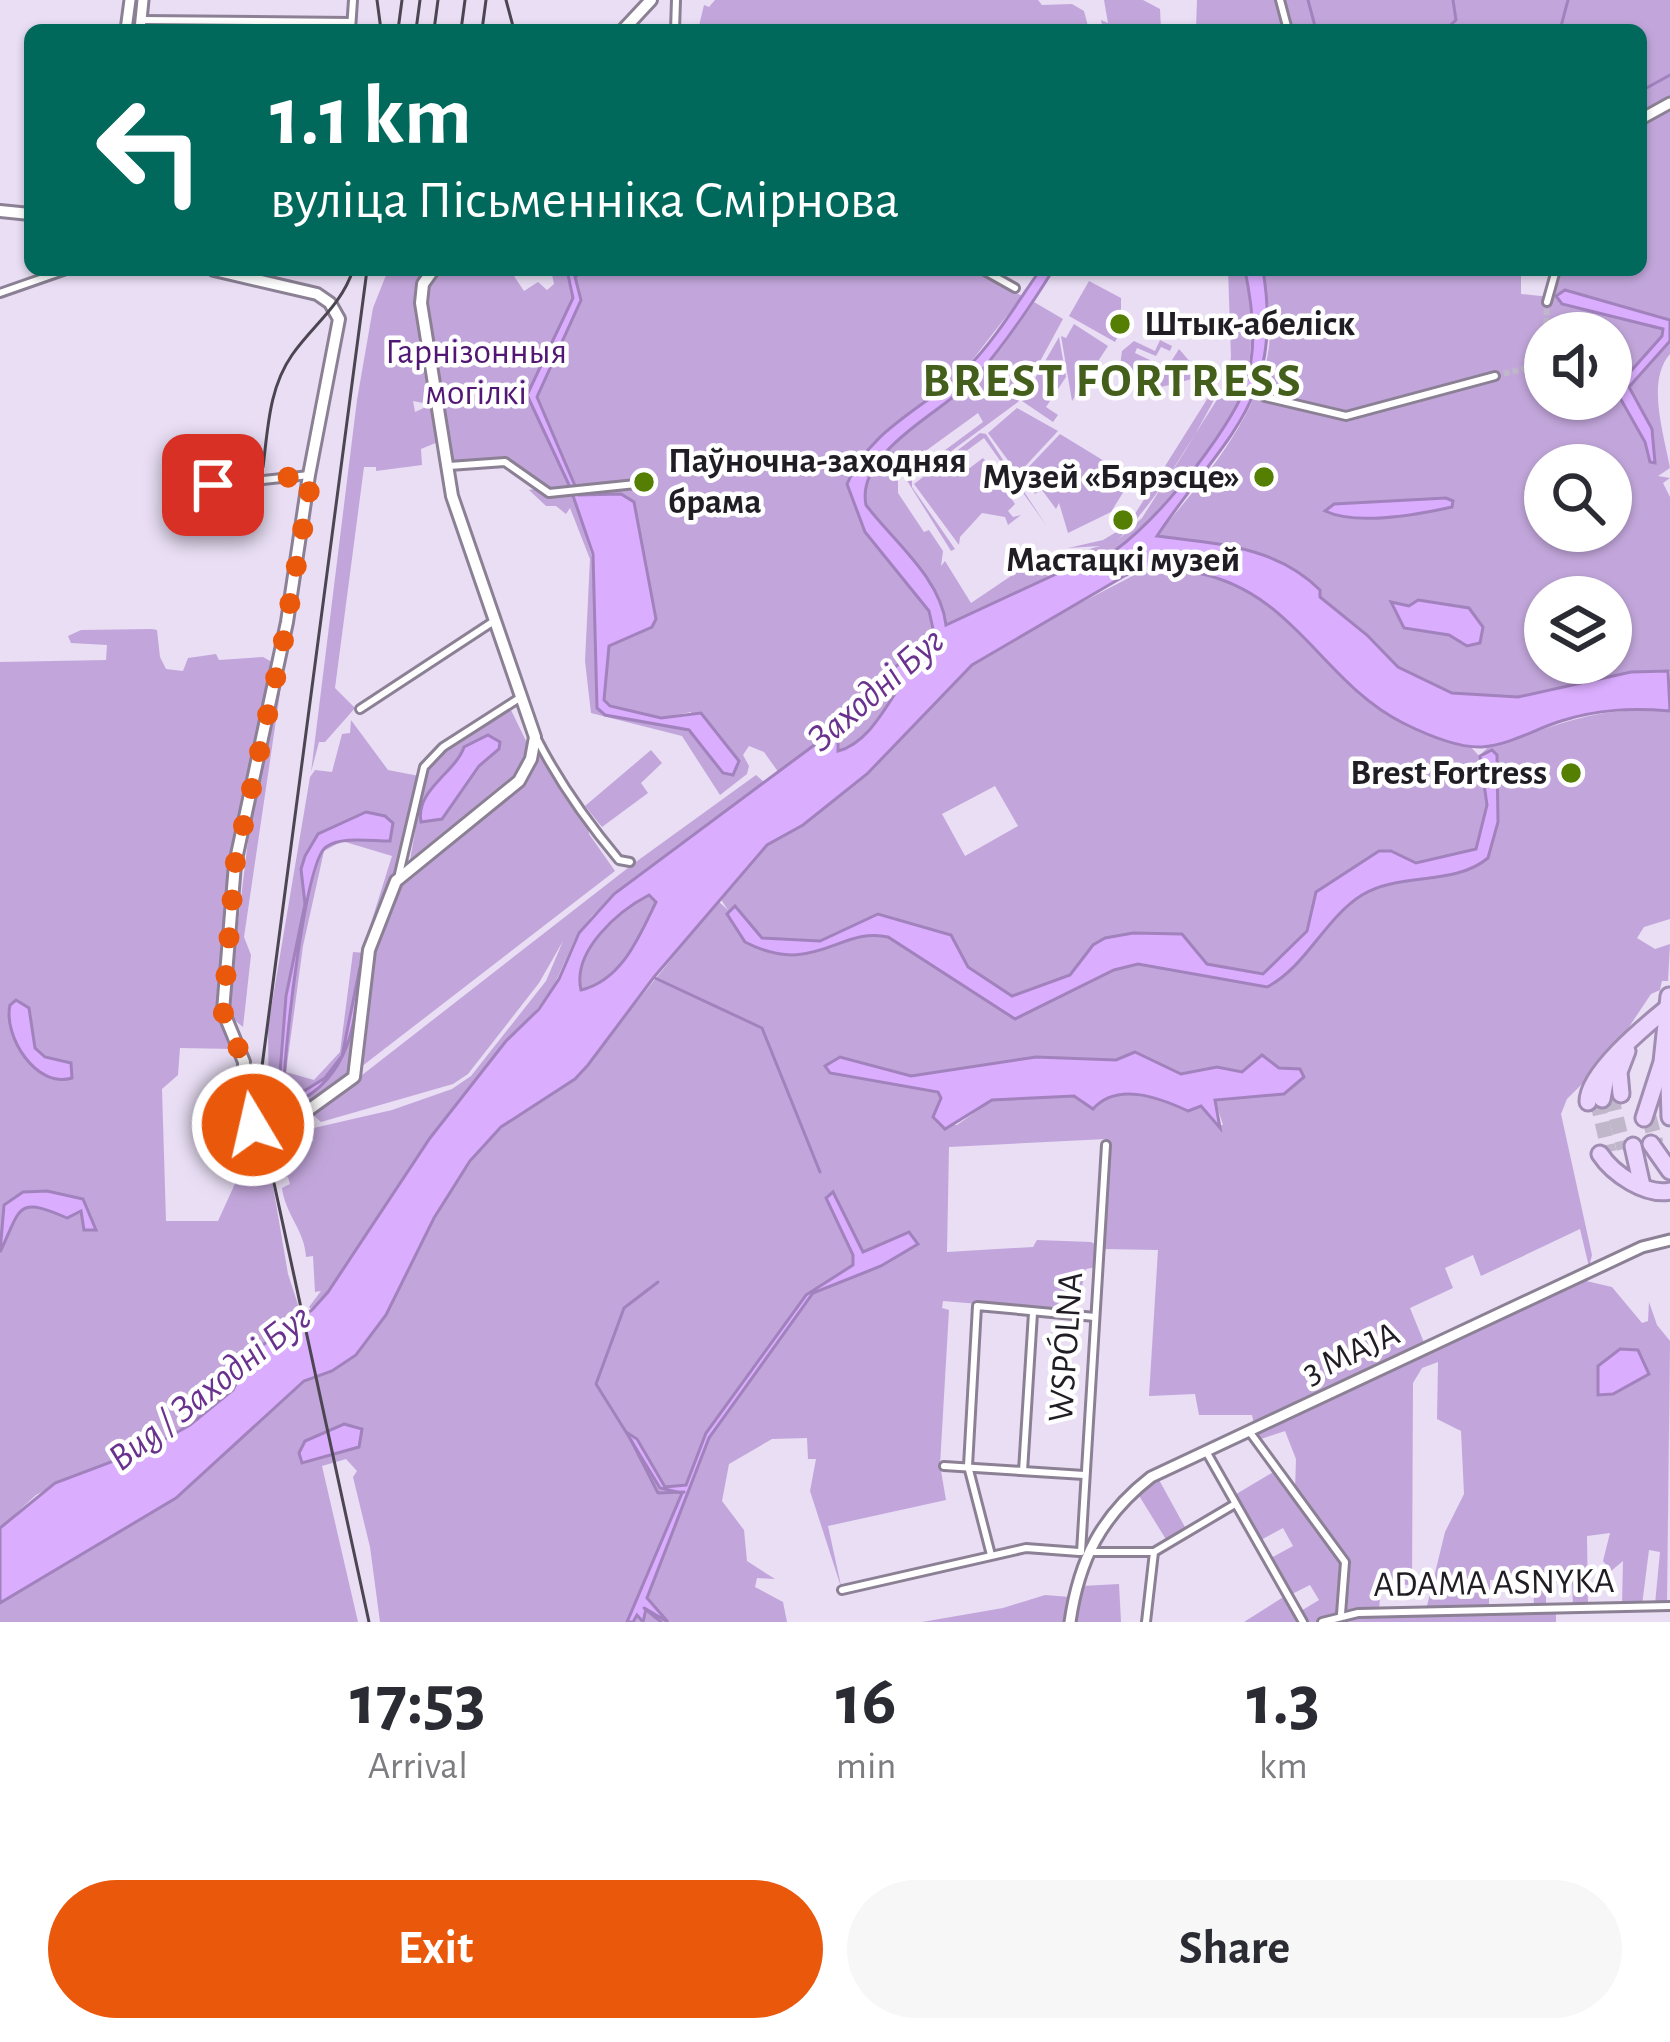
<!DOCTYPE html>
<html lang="en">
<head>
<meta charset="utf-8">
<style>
  body { margin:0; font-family:"Alegreya Sans",sans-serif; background:#f7f7f7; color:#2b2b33; height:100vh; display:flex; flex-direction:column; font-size:45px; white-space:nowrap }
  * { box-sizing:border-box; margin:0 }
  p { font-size:39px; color:#7c7c81 }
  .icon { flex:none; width:66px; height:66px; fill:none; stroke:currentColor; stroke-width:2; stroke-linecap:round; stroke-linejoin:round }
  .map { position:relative; height:1622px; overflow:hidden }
  .details { display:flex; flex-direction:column; background:#fff; flex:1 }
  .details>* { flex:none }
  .hud { position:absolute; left:24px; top:24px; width:1623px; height:252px; border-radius:18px; box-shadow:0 3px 9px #0004; background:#00695c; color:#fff; overflow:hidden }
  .buttons { position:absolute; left:1524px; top:312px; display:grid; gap:24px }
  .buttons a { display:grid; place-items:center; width:108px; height:108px; border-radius:50%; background:#fff; box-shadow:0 3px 9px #0004; font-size:60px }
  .pin { position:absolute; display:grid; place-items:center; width:102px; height:102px; color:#fff; margin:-51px; border-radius:24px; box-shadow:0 6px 18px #0006 }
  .me { position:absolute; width:132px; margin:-66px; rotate:351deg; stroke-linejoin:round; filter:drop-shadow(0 0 9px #0008) }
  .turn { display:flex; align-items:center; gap:42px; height:252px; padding:0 48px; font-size:54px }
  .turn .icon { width:156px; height:156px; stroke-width:2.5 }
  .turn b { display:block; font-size:84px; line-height:102px }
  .eta { display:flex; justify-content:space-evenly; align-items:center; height:204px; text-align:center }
  .eta b { font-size:72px; font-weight:700; line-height:84px }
  .action { display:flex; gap:24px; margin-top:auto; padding:24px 48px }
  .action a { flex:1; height:138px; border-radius:72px; background:#ea580c; color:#fff; font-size:48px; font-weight:700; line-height:138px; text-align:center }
  .action a+a { background:#f7f7f7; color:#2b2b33 }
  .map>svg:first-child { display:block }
</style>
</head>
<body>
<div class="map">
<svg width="1670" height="1622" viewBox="0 0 1670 1622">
  <rect width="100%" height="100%" fill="#e9def4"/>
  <!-- green -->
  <g fill="#c2a6db" fill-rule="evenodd">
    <polygon points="715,0 1038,0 1042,5 1072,4 1084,11 1089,30 698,30 704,5 709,7"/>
    <polygon points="1104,0 1143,0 1160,9 1161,30 1103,30 1101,20 1108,23"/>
    <polygon points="1197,0 1275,0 1283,30 1196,30"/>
    <polygon points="1282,0 1670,0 1670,99 1641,116 1641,30 1290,30"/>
    <path d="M1670,106V354C1646,381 1664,434 1670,468L1658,476L1670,478L1663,483L1670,497V671L1631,672L1518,697L1452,693L1398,667L1367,635L1320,597V590C1277,548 1211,548 1157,535C1202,482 1267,408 1270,335C1271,313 1266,291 1263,270H1521V294L1551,297L1561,270H1641V123ZM1545,333H1611V399H1545ZM1545,465H1611V531H1545ZM1545,597H1611V663H1545Z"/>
    <path d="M388,270H429L421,283L425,342C414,361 429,381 432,398L428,404L413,401L415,412L428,406L433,410L438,442L421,449L422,465L376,471V467H364L335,688L355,708L325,742H319L311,772L357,400L373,308Z"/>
    <path d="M436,270H510L524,291L538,282L547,290L554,284L551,270H567L573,298L527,395L570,487L566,490L548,491C508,456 509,456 451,461L425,303Z"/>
    <polygon points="583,270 941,270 953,276 956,270 977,270 1022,296 967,367 861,455 864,532 929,610 932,634 817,743 779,773 764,752 749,746 743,755 749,766 747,774 720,795 682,736 591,713 585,661 590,559 570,508 566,514 556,506 546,506 529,490 538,488 544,496 573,495 595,567 596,703 602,714 681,728 695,735 691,712 661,718 610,706 604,699 609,646 652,627 656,619 634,502 621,494 579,495 537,397 581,300 575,279"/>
    <path d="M1228,270H1245C1252,312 1255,346 1244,388L1227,381L1231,357Z"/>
    <polygon points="1089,281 1121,298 1121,310 1112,322 1122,328 1115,342 1069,316"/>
    <path d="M1034,302L1063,319L1018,402L912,480V487L955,549L951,551L906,479L983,422L978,413L898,471V493L924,532L929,530L943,551L941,566L945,561L971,603L1033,561L1048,566L1058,550L1062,566L1071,564L1072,569L947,626C940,578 894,541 866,505C856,451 937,413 970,383C995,361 1015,330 1034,302Z"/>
    <polygon points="1074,324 1108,346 1072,401 1061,336 1066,338"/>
    <polygon points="1059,337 1066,377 1046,407 1058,415 1053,422 1022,401"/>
    <polygon points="1160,340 1172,346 1170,351 1161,347 1156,356 1137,348 1135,353 1167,368 1179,349 1198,371 1196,378 1161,387 1153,396 1119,374 1122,351 1134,341 1155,351"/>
    <path d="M1216,385L1219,390C1193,442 1158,498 1118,540L1142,518L1225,387L1243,393C1206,462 1151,542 1076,570L1075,553L1100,546L1068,548L1103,540L1128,525Z"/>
    <polygon points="1017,408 1058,431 1018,474 988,433"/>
    <polygon points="980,433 986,434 1046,525 984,438 954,460 963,473 983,458 988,464 981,470 984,473 991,469 1015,504 1008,511 1013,517 1021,515 1008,525 1005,517 982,513 960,537 959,545 914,484"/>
    <polygon points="1060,434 1132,478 1111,512 1068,533 1059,503 1056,509 1042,490 1035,494 1020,476"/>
    <path d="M1146,569L1207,575L1256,594L1280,611L1353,688L1421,731L1471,747L1479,756L1489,746C1562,726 1588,706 1670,711V919L1644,927L1637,938L1655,949L1670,944L1668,981H1662L1660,990L1651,994L1595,1078L1591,1075L1567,1099L1561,1114L1592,1255L1589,1267L1580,1229L1481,1276L1473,1255L1445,1268L1453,1288L1410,1308L1425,1345L1254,1424L1252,1415H1199L1195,1394L1149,1396L1158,1250L1102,1249L1106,1139L949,1147L947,1252L1033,1247L1037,1240L1091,1242L1097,1245L1096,1267L1086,1269L1076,1312L943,1301L942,1308L949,1310L940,1465L946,1500L828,1526L842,1590L810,1491L816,1459H808L807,1438L772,1439L729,1464L722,1501L744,1530L747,1561L775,1579L757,1578L755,1587L783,1602L787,1622H380L370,1547L353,1477L357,1471L346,1459L322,1466L358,1622H0V1603L176,1498L304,1381L323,1375L483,1145L519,1113L575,1079L718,901L728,910L720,898L767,845L803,825L866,774L972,665L1001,644ZM995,786L1018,826L965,856L942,814ZM1131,1053L1181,1074L1217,1067L1242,1072L1257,1058L1266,1057L1279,1068L1300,1069L1303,1077C1287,1102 1242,1094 1215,1100L1223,1125H1216L1201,1106L1193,1109C1168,1100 1114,1081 1097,1107L1087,1106L1074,1096L992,1100L957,1125H939L933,1117L941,1097L938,1092L828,1072L825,1066L840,1057L911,1076L1036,1057L1116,1060Z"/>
    <polygon points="152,629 157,630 160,657 166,669 183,671 188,658 216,654 219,660 263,657 272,662 243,793 220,1012 234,1049 180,1048 178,1075 162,1089 166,1221 218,1221 238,1177 241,1138 264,1133 288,1274 302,1317 259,1347 233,1390 190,1425 151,1447 67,1478 36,1495 0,1528 0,662 106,660 107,645 71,643 68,636 81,630"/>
    <path d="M897,676L902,683C885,709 868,742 838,751V742Z"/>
    <polygon points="276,687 280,693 244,937 251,955 243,1027 227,1014 253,799"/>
    <polygon points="510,708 528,745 536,742 549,771 588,820 589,834 615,871 361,1067 377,937 410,860 426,769 445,749"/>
    <path d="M351,720L388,770L419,776L404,856L365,942L392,856L342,841L324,851L303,946L286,1072L314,1080L340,1052L353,952L366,953L353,1067C337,1098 301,1114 269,1118L268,1027L310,777L315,770L332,772L342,734L350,733Z"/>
    <polygon points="651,750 662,763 641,783 648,793 602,827 585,806"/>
    <path d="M756,775L765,783L614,894L591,917L575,939L551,992L430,1138L328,1292L312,1310L309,1307L321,1291L315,1292L313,1256L306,1257C305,1231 285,1214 282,1188L290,1184L288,1177L281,1178L284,1145L294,1141L305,1146L314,1140L305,1130L392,1110L452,1089L471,1076L546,981L563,941L539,983L468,1074L453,1084L321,1122L312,1114L633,864Z"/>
    <path d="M649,895L657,902C640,937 621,981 580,990C572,950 618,912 649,895Z"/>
    <polygon points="1582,1280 1612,1287 1642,1323 1648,1321 1649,1302 1657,1325 1670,1341 1667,1604 1655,1604 1660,1552 1649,1550 1642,1605 1622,1605 1623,1561 1611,1571 1603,1561 1610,1533 1587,1536 1588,1606 1573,1606 1572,1582 1546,1583 1546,1606 1534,1607 1533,1579 1490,1580 1490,1591 1497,1587 1501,1591 1489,1595 1489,1608 1426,1610 1445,1532 1464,1494 1461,1431 1437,1419 1438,1362 1422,1368 1413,1383 1412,1585 1381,1584 1379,1611 1344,1612 1349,1564 1340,1552 1345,1572 1338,1613 1315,1622 1244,1622 1285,1596 1296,1614 1319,1600 1310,1585 1290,1595 1269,1559 1293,1546 1283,1528 1259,1541 1233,1496 1275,1471 1322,1534 1295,1491 1296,1459 1285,1431 1261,1439 1255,1432"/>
    <polygon points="1158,1478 1186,1529 1167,1541 1138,1494"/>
    <polygon points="1119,1584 1121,1622 1075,1622 1082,1586"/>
    <polygon points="1045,1595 1070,1597 1067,1622 922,1622 1003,1608"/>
    <polygon points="1556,1610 1556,1622 1330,1622 1344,1619"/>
  </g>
  <!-- water -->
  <g fill="#daadfe" stroke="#a282bd" stroke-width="3" fill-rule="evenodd">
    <polygon points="567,270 583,270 575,277 581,300 537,397 579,495 621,494 634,502 656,619 652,627 609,646 604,700 610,706 661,718 701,713 739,761 733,775 723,773 689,730 605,715 597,708 593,554 570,487 527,395 573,298"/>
    <path d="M1040,270H1053C1030,307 1006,343 977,376C946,411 855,451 866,505C893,541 941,578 946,625L1067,569C1120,577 1227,435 1244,390C1258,350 1253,310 1245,270H1263C1285,403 1223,437 1157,536C1215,544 1275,545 1320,590V597L1367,635L1398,667L1452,693L1518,697L1631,672L1668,671L1670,711C1632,708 1598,709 1561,721C1535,729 1510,745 1482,747C1457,748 1425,734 1403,723C1322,682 1295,593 1198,573C1173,568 1151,566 1126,575L972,665L867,774L803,825L767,845L654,977L588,1065L575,1079L501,1127L470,1161L434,1218L386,1315L356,1355L332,1371L304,1381L176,1498L0,1603V1528L55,1483L151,1447L190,1425L233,1390L250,1354L312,1310L328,1292L430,1138L506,1041L539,1009L559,979L579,933L614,894L817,743L881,678L927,642L933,629L929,611L865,532L847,484C870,428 926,408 967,368C995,340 1017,303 1040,270ZM894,677H900L902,683C885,708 868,743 838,751V742ZM649,895L656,902C639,937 622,980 581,990C572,951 618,911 649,895Z"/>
    <polygon points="1565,290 1670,320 1670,341 1629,387 1652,429 1655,463 1650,462 1645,442 1615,389 1662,336 1663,329 1562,304 1556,296"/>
    <path d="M1446,498L1453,501L1452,507C1416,515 1357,526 1325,511L1334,504Z"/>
    <polygon points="1418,600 1469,608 1483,627 1480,643 1467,646 1449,635 1404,628 1391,602 1409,606"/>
    <path d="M488,735L500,742L499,749L479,766L442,819L421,822C415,790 456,772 464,747Z"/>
    <path d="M1492,750L1497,755L1498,822L1488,858C1455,886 1399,872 1362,895C1325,918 1306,967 1267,987L1138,964L1114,970L1015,1019L888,937C840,926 814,978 745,942L727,914L735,906L762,938L820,941L878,914L951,935L968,967L1012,996L1070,975L1093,945L1105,938L1133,933L1182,934L1207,964L1263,974L1307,931L1316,892L1379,851H1391L1416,863L1476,849L1487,805L1480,756Z"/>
    <path d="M366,812L385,816L393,823L390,841C370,841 341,836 326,847C305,861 284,1052 284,1086L304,1091L325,1078L342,1056L360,967C357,1022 349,1078 295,1103L280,1095L279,1086L286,996L305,904L301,869L305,856L318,834Z"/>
    <path d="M16,1000L29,1008L35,1048L45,1057L71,1063L72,1078C36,1089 3,1036 10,1005Z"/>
    <path d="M1135,1052L1181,1074L1217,1067L1242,1072L1262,1055L1279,1068L1300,1069L1304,1077L1284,1094L1215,1100L1220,1128L1201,1106L1188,1111C1158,1097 1117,1082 1093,1109L1074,1096L992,1100L945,1129L933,1117L941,1098L938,1092L830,1073L825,1066L840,1057L911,1076L1036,1057L1116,1060Z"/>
    <path d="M47,1191L83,1199L96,1230H84L81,1211L67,1218C15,1195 21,1209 0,1252L4,1205L23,1192Z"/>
    <polygon points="833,1192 863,1252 909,1232 918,1244 881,1266 813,1293 709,1438 647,1598 668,1622 646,1609 643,1622 637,1615 633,1622 627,1622 682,1493 660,1488 626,1432 637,1439 665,1487 686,1485 706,1433 806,1295 853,1265 853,1255 826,1198"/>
    <polygon points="1620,1349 1638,1350 1649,1374 1613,1394 1598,1395 1598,1366"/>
    <polygon points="344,1424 362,1429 359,1447 302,1463 299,1453 305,1441"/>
  </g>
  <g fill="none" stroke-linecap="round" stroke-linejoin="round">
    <!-- stream -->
    <g stroke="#a282bd" stroke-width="3">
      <polyline points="1308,0 1316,30"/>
      <polyline points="1445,30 1456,20 1453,0"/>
      <polyline points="1560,30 1568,0"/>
      <polyline points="1641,91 1670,75"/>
      <polyline points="655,978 762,1028 820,1172"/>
      <polyline points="626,1432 596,1384 624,1308 658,1282"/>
      <polyline points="631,1440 658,1493 684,1492"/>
      <polyline points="644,1608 661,1622"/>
    </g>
    <!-- minor-tunnel -->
    <g stroke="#c1b7cb" stroke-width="6" stroke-dasharray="6 3" stroke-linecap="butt">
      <polyline points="1546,333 1547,302"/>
      <polyline points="1495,376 1538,365 1545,357"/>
    </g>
    <!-- trunk-tunnel -->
    <g stroke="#c1b7cb" stroke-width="15" stroke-dasharray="15 8" stroke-linecap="butt">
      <polyline points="1611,1096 1624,1149"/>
      <polyline points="1597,1100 1609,1152"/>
      <polyline points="1649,1117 1656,1143"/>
    </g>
    <defs>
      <g id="minor">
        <polyline points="1280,0 1288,30"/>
        <polyline points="141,20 351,22"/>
        <polyline points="351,30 353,0"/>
        <polyline points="675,30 676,0"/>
        <polyline points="983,270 1015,288"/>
        <polyline points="0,293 66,270"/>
        <polyline points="1547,302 1556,270"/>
        <polyline points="1265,397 1346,416 1495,376"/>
        <polyline points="449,466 505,462 549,493 636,484"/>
        <polyline points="190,488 309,475"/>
        <polyline points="360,709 494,621"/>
        <path d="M537,739C559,782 588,823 619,860L630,862"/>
        <polyline points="399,874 424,767 443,747 521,697"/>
        <polyline points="1249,1431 1345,1562 1341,1614"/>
        <polyline points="1207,1453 1303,1622"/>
        <polyline points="944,1466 1084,1475"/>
        <polyline points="1023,1471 1033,1313"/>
        <polyline points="1081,1552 1106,1145"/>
        <polyline points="1091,1552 1154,1552 1235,1504"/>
        <polyline points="991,1555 968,1466 977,1306 1095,1317"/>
        <polyline points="842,1590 1026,1548 1079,1552"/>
        <polyline points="1146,1622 1154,1552"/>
        <polyline points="1322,1622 1358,1613 1670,1606"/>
      </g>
      <g id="tertiary">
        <polyline points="126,30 130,0"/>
        <polyline points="140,30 143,0"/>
        <polyline points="1641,119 1670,103"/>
        <path d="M1070,1622C1079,1560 1101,1516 1151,1477L1642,1247L1670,1240"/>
      </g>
      <g id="secondary">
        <polyline points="623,30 651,0"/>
        <polyline points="0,211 30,214"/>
        <polyline points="214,270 317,294 330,303 339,319 309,475 287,622 235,864 223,1011 244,1062 244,1117 253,1125 296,1119 354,1077 369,950 396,881 519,781 531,759 535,737 452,496 421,303 423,284 433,270"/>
      </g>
      <g id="trunk">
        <polyline points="1669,1055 1670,1088"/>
        <polyline points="1669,1085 1670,1117"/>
        <polyline points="1621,1094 1619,1072 1627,1051"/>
        <polyline points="1602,1099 1607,1072"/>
        <path d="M1588,1102C1587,1074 1644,1027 1666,1009"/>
        <polyline points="1644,1118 1662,1062 1669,996"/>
        <polyline points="1651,1144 1670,1171"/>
        <polyline points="1633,1146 1642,1186"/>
        <path d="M1600,1154C1613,1174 1646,1196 1670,1191"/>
      </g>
    </defs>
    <!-- minor casing -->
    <use href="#minor" stroke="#8b8094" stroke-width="12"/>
    <!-- tertiary casing -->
    <use href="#tertiary" stroke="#8b8094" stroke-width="15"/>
    <!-- secondary casing -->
    <use href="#secondary" stroke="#8b8094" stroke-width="16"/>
    <!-- trunk casing -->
    <use href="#trunk" stroke="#a08db1" stroke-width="21"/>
    <!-- minor -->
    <use href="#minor" stroke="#fff" stroke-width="6"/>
    <!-- tertiary -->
    <use href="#tertiary" stroke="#fff" stroke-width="9"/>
    <!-- secondary -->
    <use href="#secondary" stroke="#fff" stroke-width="10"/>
    <!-- trunk -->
    <use href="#trunk" stroke="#ead4fe" stroke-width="15"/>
    <!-- rail -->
    <g stroke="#4b4651" stroke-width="3">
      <polyline points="377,0 381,30"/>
      <polyline points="506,0 514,30"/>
      <polyline points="398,30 402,0"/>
      <polyline points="416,30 420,0"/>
      <polyline points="434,30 438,0"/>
      <polyline points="461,30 465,0"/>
      <polyline points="482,30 486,0"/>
      <polyline points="367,270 261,1074 269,1160 369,1622"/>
      <path d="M263,467C268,428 269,388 292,355C313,325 341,306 353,270"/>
    </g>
  </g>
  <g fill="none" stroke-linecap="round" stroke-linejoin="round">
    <!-- route -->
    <polyline stroke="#ea580c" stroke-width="21" stroke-dasharray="0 37.8" points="213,485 309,475 310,487 282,649 235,864 223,1012 244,1062 244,1117 253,1125"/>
  </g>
  <!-- markers -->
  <g fill="#557f02" stroke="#fff" stroke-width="4.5">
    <circle cx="1120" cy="324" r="12"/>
    <circle cx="1264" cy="477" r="12"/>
    <circle cx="644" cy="482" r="12"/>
    <circle cx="1123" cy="520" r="12"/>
    <circle cx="1571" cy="773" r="12"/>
  </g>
  <g text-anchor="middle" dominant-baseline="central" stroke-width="9" stroke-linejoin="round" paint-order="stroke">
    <!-- poi labels -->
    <g font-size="36" font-weight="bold" fill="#211d25" stroke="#fff" text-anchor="start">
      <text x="1144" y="324">Штык-абеліск</text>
      <text x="668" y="461">Паўночна-заходняя<tspan x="668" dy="41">брама</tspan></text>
      <text x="1240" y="477" text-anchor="end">Музей «Бярэсце»</text>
      <text x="1123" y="560" text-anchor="middle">Мастацкі музей</text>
      <text x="1547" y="773" text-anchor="end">Brest Fortress</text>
    </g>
    <!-- park labels -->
    <g font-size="36" fill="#521774" stroke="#fff">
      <text x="476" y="352">Гарнізонныя<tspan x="476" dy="41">могілкі</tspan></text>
    </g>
    <!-- street labels -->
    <g font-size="36" fill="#211d25" stroke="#fff">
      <text transform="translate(1066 1347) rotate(-86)">WSPÓLNA</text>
      <text transform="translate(1351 1353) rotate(-25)">3 MAJA</text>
      <text transform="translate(1494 1583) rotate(-1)">ADAMA ASNYKA</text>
    </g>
    <!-- water labels -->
    <g font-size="39" font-style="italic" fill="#69328e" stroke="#fff">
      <text transform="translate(876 690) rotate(-41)">Заходні Буг</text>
      <text transform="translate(210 1388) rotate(-38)">Bug / Заходні Буг</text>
    </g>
    <!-- district labels -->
    <g font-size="48" font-weight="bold" letter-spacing="3" fill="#435f1b" stroke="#fff">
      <text x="1113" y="382">BREST FORTRESS</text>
    </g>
  </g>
</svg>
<div class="buttons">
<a><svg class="icon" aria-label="sound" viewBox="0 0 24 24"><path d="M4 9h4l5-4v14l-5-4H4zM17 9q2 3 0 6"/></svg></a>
<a><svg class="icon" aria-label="search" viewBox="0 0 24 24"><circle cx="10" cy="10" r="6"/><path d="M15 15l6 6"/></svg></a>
<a><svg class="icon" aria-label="layers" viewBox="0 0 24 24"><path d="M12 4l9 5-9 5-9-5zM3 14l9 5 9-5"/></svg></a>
</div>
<div class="pin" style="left:213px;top:485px;background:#d93025"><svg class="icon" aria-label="arrive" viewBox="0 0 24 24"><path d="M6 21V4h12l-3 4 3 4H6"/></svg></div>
<svg class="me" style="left:253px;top:1125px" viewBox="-20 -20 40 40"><circle r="17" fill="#ea580c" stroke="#fff" stroke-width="3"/><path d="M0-11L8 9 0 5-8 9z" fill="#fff"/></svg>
<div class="hud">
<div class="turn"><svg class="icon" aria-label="left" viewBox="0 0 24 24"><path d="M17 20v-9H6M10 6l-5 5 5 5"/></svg><div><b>1.1 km</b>вуліца Пісьменніка Смірнова</div></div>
</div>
</div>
<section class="details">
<div class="eta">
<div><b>17:53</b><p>Arrival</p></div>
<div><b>16</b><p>min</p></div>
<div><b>1.3</b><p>km</p></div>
</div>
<div class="action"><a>Exit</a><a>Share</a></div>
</section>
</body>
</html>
